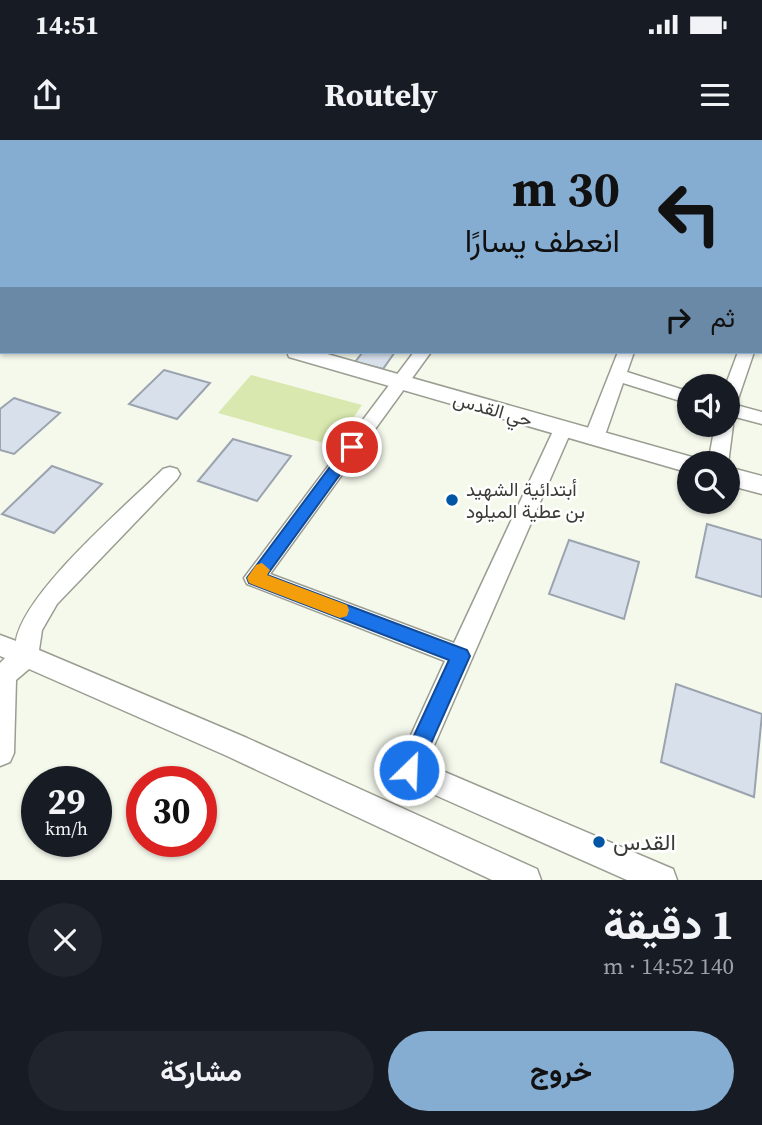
<!DOCTYPE html>
<html lang="ar">
<head>
<meta charset="utf-8">
<style>
  body { margin:0; font-family:"Source Serif 4",Vazirmatn,serif; background:#20242c; color:#f1f3f6; direction:rtl; height:100vh; display:flex; flex-direction:column; font-size:26px; white-space:nowrap }
  * { box-sizing:border-box; margin:0 }
  p { font-size:23px; color:#9ea1a6 }
  .icon { flex:none; width:38px; height:38px; fill:none; stroke:currentColor; stroke-width:2; stroke-linecap:round; stroke-linejoin:round }
  .map { position:relative; height:740px; overflow:hidden; direction:ltr }
  .side { display:flex; flex-direction:column; background:#171b24; flex:1 }
  .side>* { flex:none }
  .hud { position:absolute; left:0px; top:0px; width:763px; height:214px; box-shadow:0 2px 5px #0004; direction:rtl; background:#85acd1; color:#111; overflow:hidden }
  .buttons { position:absolute; left:677px; top:234px; display:grid; gap:14px }
  .buttons a { display:grid; place-items:center; width:63px; height:63px; border-radius:50%; background:#171b24; box-shadow:0 2px 5px #0004; font-size:35px }
  .speed { position:absolute; left:21px; top:626px; display:flex; gap:14px; font-size:35px; font-weight:700; text-align:center }
  .speed>* { display:grid; place-content:center; width:91px; height:91px; border-radius:50%; background:#171b24; box-shadow:0 2px 5px #0004; line-height:1 }
  .speed small { font-size:18px; font-weight:400 }
  .speed .limit { border:10px solid #d22; background:#fff; color:#111 }
  .pin { position:absolute; display:grid; place-items:center; width:60px; height:60px; color:#fff; margin:-30px; border:4px solid #fff; border-radius:50%; box-shadow:0 2px 7px #0007 }
  .me { position:absolute; width:77px; margin:-38px; rotate:24deg; stroke-linejoin:round; filter:drop-shadow(0 0 5px #0008) }
  .turn { display:flex; align-items:center; gap:24px; height:147px; padding:0 28px; font-size:32px }
  .turn .icon { width:91px; height:91px; stroke-width:2.5 }
  .turn b { display:block; font-size:49px; line-height:60px }
  .then { display:flex; align-items:center; height:66px; padding:0 28px; background:#0003; gap:14px; font-size:26px }
  .round { display:grid; place-items:center; flex:none; width:74px; height:74px; border-radius:37px; background:#20242c }
  .headline { display:flex; align-items:center; justify-content:space-between; height:119px; padding:0 28px }
  h1 { font-size:42px; font-weight:700; line-height:52px }
  .cta { display:flex; gap:14px; margin-top:auto; padding:14px 28px }
  .cta a { flex:1; height:80px; border-radius:42px; background:#85acd1; color:#111; font-size:28px; font-weight:700; line-height:80px; text-align:center }
  .cta a+a { background:#20242c; color:#f1f3f6 }
  .status { display:flex; justify-content:space-between; align-items:center; height:49px; padding:0 35px; background:#171b24; direction:ltr }
  .status svg { height:19px; fill:currentColor }
  header { display:flex; justify-content:space-between; align-items:center; height:91px; padding:0 28px; background:#171b24; font-size:32px; font-weight:700 }
  .map>svg:first-child { display:block }
</style>
</head>
<body>
<div class="status"><b>14:51</b><svg viewBox="0 0 49 12"><path d="M0 12V9h3v3zM5 12V6h3v6zM10 12V3h3v9zM15 12V0h3v12zM26 1h20v11H26zM47 4h2v5h-2z"/></svg></div>
<header><svg class="icon" aria-label="menu" viewBox="0 0 24 24"><path d="M4 6h16M4 12h16M4 18h16"/></svg>Routely<svg class="icon" aria-label="share" viewBox="0 0 24 24"><path d="M12 15V3M7 8l5-5 5 5M5 13v7h14v-7"/></svg></header>
<div class="map">
<svg width="762" height="740" viewBox="0 0 762 740">
  <rect width="100%" height="100%" fill="#f5f9ec"/>
  <!-- green -->
  <polygon fill="#d8e8ae" points="251,235 362,265 334,306 218,273"/>
  <!-- building -->
  <g fill="#d7e0eb" stroke="#9ba3ae" stroke-width="2">
    <polygon points="363,212 395,212 383,229 355,222"/>
    <polygon points="164,230 210,243 177,279 129,264"/>
    <polygon points="14,258 60,273 14,314 0,310 0,269"/>
    <polygon points="233,299 291,316 257,361 198,341"/>
    <polygon points="52,326 102,344 54,393 2,374"/>
    <polygon points="707,384 762,400 762,457 696,437"/>
    <polygon points="569,400 639,422 624,479 549,454"/>
    <polygon points="676,544 762,574 754,657 661,622"/>
  </g>
  <g fill="none" stroke-linecap="round" stroke-linejoin="round">
    <defs>
      <g id="minor">
        <polygon points="139,0 154,0 156,2 140,2"/>
        <polygon points="352,0 367,0 369,2 353,2"/>
        <polygon points="413,0 426,0 411,2"/>
        <polygon points="512,0 524,0 510,2"/>
        <polygon points="661,0 673,0 659,2"/>
        <polygon points="743,0 755,0 741,2"/>
        <polygon points="0,66 2,66 0,75"/>
        <rect x="761" y="129" width="1" height="8"/>
        <polygon points="762,162 762,173 761,173 761,162"/>
        <rect x="0" y="187" width="2" height="10"/>
        <polygon points="414,212 431,212 270,434 454,503 554,289 563,283 570,285 572,289 426,624 673,729 677,740 627,740 399,639 395,630 445,521 247,444 244,438"/>
        <polygon points="618,212 634,212 627,232 690,252 690,264 623,243 604,298 594,304 587,303 584,298"/>
        <polygon points="738,212 754,212 736,265 762,272 762,284 728,275 728,247 725,247"/>
        <polygon points="728,280 733,285 728,324 708,324 715,285 728,285"/>
        <path d="M170,327L177,329L180,334L177,339L57,464L42,490L39,510L247,598L537,729L541,740H492L227,616L29,529L16,540L14,613L10,622L0,626V523L5,518L0,516V495L16,501C24,452 125,367 163,329Z"/>
      </g>
      <g id="tertiary">
        <rect x="0" y="120" width="2" height="12"/>
        <polygon points="287,212 320,212 699,319 702,324 690,324 690,333 289,217"/>
        <polygon points="728,327 762,336 762,354 728,345"/>
      </g>
      <g id="primary">
        <polygon points="194,0 214,0 192,2"/>
        <polygon points="0,94 2,94 0,107"/>
      </g>
    </defs>
    <!-- minor casing -->
    <use href="#minor" stroke="#9a9d91" stroke-width="3"/>
    <!-- tertiary casing -->
    <use href="#tertiary" stroke="#9a9d91" stroke-width="3"/>
    <!-- primary casing -->
    <use href="#primary" stroke="#717e48" stroke-width="2"/>
    <!-- minor -->
    <use href="#minor" fill="#fff" fill-rule="evenodd"/>
    <!-- tertiary -->
    <use href="#tertiary" fill="#fff" fill-rule="evenodd"/>
    <!-- primary -->
    <use href="#primary" fill="#bbc797" fill-rule="evenodd"/>
  </g>
  <!-- route -->
  <polygon fill="#1a73e8" stroke="#114b97" stroke-width="2" points="352,302 357,304 357,311 267,435 467,510 470,516 416,637 409,640 401,637 398,630 449,520 249,443 247,438 347,304"/>
  <!-- slow -->
  <polygon fill="#f59e0b" points="262,423 270,430 267,435 347,465 349,470 347,476 340,478 249,443 247,438 256,425"/>
  <!-- markers -->
  <g fill="#0056a4" stroke="#fff" stroke-width="2.5">
    <circle cx="452" cy="360" r="7"/>
    <circle cx="599" cy="702" r="7"/>
  </g>
  <g text-anchor="middle" dominant-baseline="central" stroke-width="5" stroke-linejoin="round" paint-order="stroke">
    <!-- street labels -->
    <g font-size="19" fill="#3b3c37" stroke="#fff">
      <text transform="translate(493 269) rotate(16)">حي القدس</text>
    </g>
    <!-- poi labels -->
    <g font-size="19" fill="#3b3c37" stroke="#fff" text-anchor="start">
      <text x="466" y="349">أبتدائية الشهيد<tspan x="466" dy="22">بن عطية الميلود</tspan></text>
    </g>
    <!-- near-poi labels -->
    <g font-size="23" fill="#3b3c37" stroke="#fff" text-anchor="start">
      <text x="613" y="702">القدس</text>
    </g>
  </g>
</svg>
<div class="buttons">
<a><svg class="icon" aria-label="sound" viewBox="0 0 24 24"><path d="M4 9h4l5-4v14l-5-4H4zM17 9q2 3 0 6"/></svg></a>
<a><svg class="icon" aria-label="search" viewBox="0 0 24 24"><circle cx="10" cy="10" r="6"/><path d="M15 15l6 6"/></svg></a>
</div>
<div class="speed"><div>29<small>km/h</small></div><div class="limit">30</div></div>
<div class="pin" style="left:352px;top:307px;background:#d93025"><svg class="icon" aria-label="arrive" viewBox="0 0 24 24"><path d="M6 21V4h12l-3 4 3 4H6"/></svg></div>
<svg class="me" style="left:409px;top:630px" viewBox="-20 -20 40 40"><circle r="17" fill="#1a73e8" stroke="#fff" stroke-width="3"/><path d="M0-11L8 9 0 5-8 9z" fill="#fff"/></svg>
<div class="hud">
<div class="turn"><svg class="icon" aria-label="left" viewBox="0 0 24 24"><path d="M17 20v-9H6M10 6l-5 5 5 5"/></svg><div><b>30 m</b>انعطف يسارًا</div></div>
<div class="then">ثم<svg class="icon" aria-label="right" viewBox="0 0 24 24"><path d="M7 20v-9h11M14 6l5 5-5 5"/></svg></div>
</div>
</div>
<section class="side">
<div class="headline"><div><h1>1 دقيقة</h1><p>140 m · 14:52</p></div><a class="round"><svg class="icon" aria-label="close" viewBox="0 0 24 24"><path d="M6 6l12 12M18 6L6 18"/></svg></a></div>
<div class="cta"><a>خروج</a><a>مشاركة</a></div>
</section>
</body>
</html>
